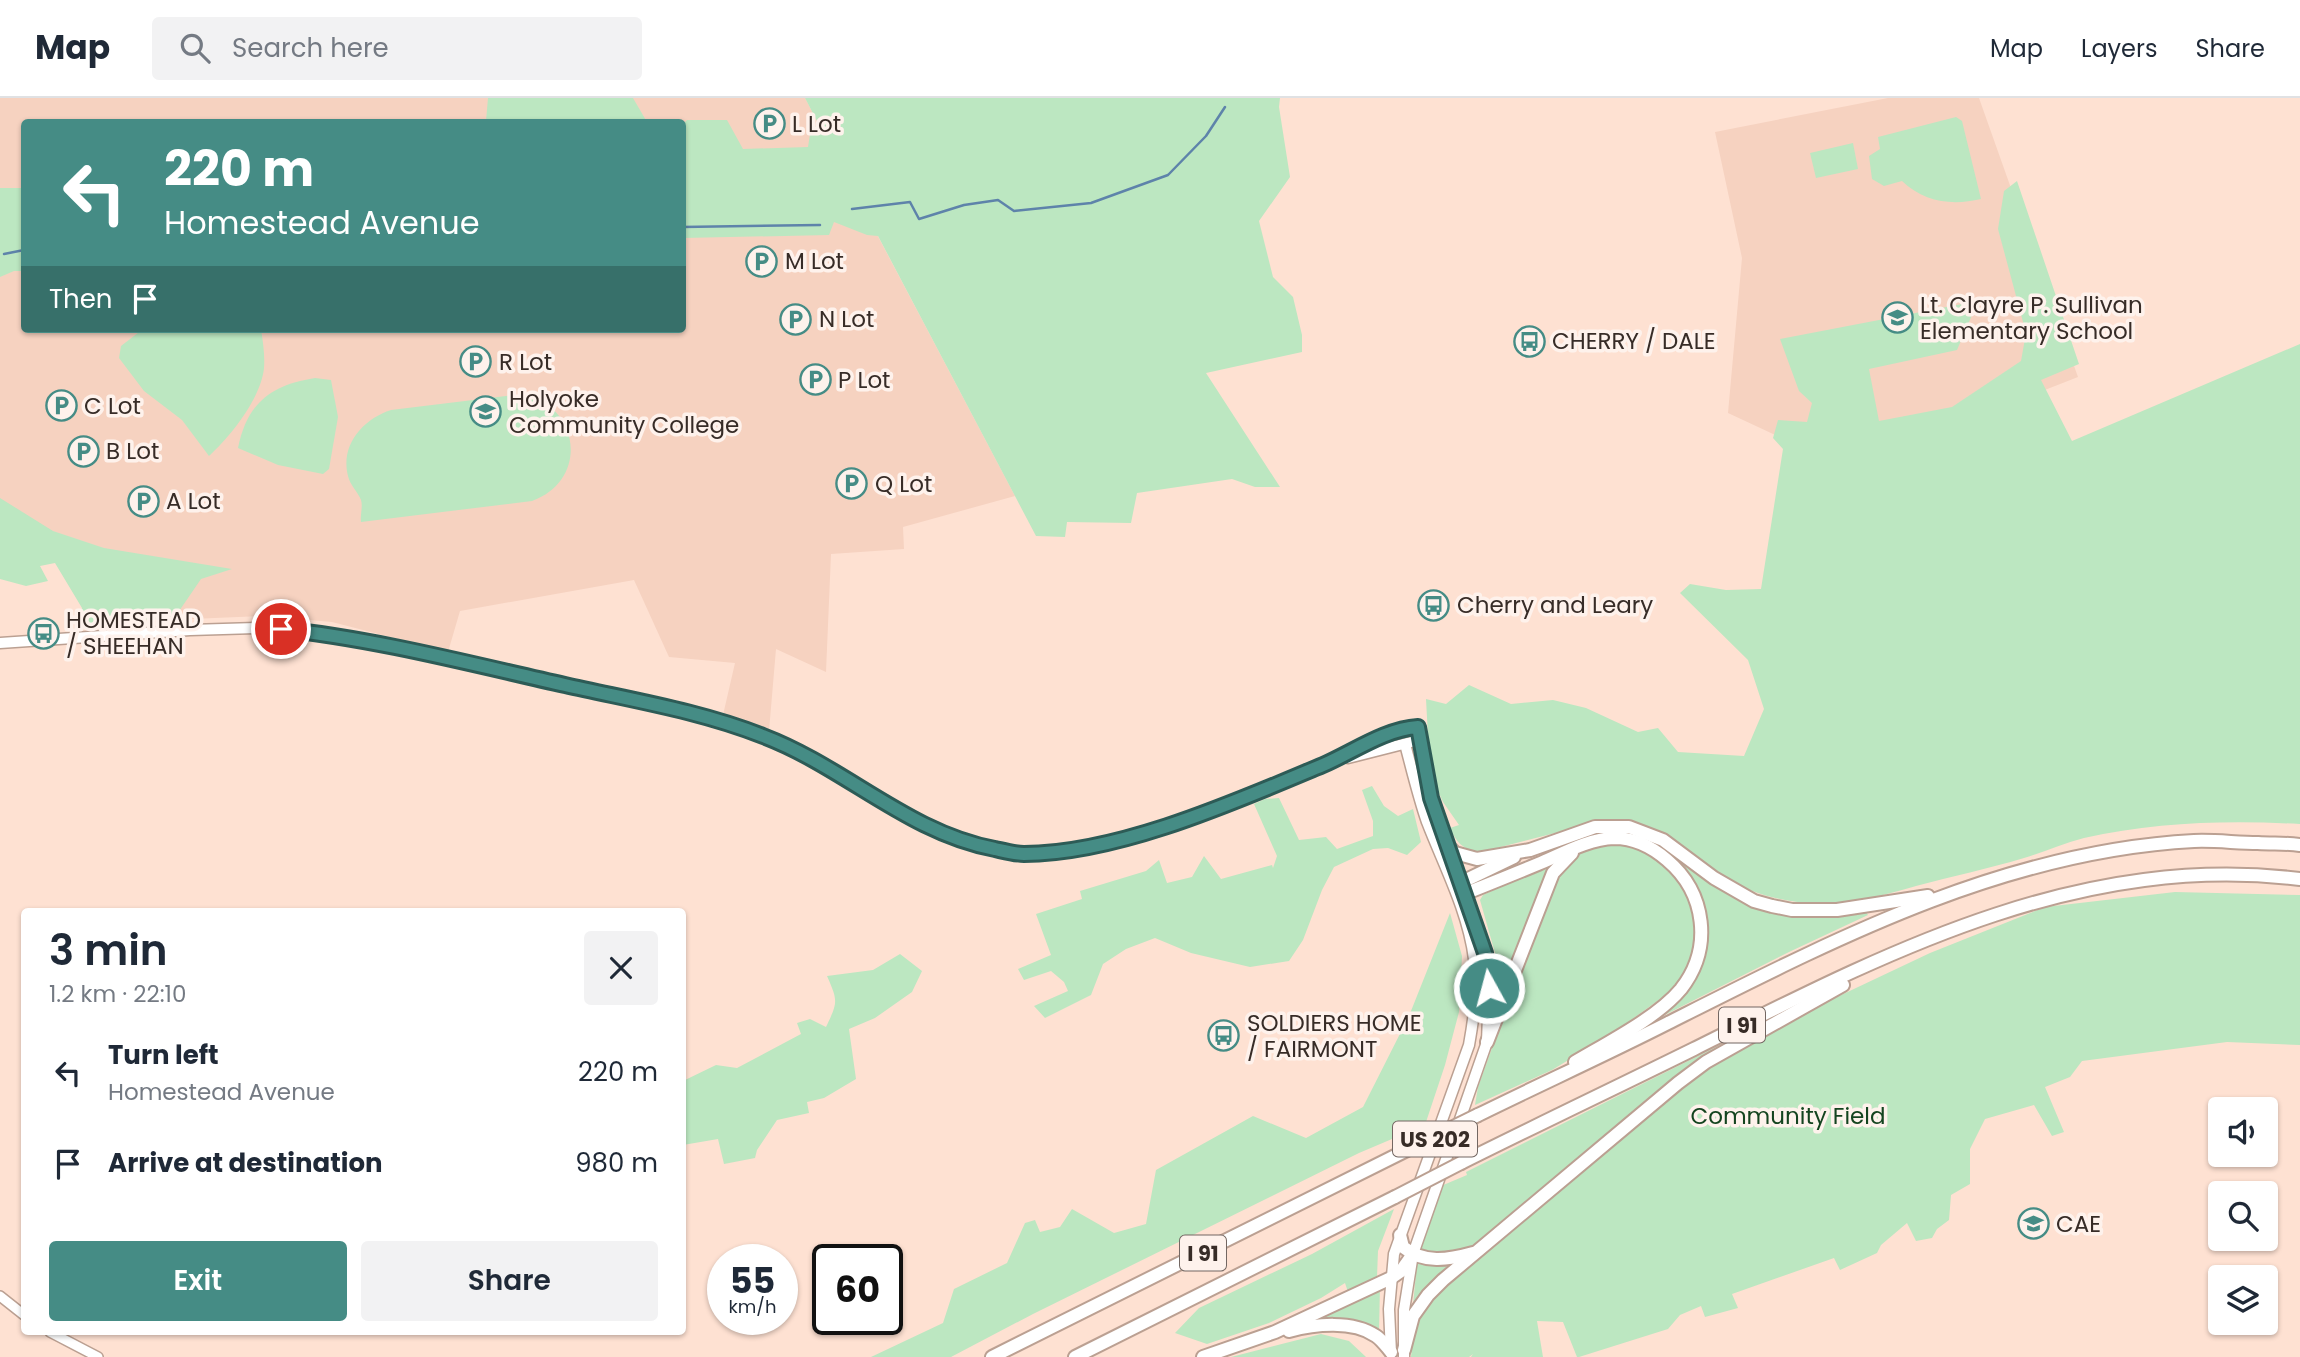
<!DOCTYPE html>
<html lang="en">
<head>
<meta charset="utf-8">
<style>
  body { margin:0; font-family:Poppins,sans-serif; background:#f2f2f3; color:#1f2937; height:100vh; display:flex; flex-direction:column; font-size:26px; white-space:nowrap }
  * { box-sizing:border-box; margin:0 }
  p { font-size:23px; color:#747a83 }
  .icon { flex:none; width:38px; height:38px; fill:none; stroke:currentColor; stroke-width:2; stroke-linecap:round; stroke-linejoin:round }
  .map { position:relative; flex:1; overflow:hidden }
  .side { position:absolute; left:21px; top:810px; width:665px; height:427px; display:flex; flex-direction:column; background:#fff; border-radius:7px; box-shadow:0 2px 5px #0004 }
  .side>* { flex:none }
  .banner { position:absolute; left:21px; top:21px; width:665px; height:214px; border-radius:7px; box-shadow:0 2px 5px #0004; background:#458c85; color:#fff; overflow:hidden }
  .fabs { position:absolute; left:2208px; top:999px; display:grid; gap:14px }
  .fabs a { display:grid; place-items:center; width:70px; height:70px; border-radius:7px; background:#fff; box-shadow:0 2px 5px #0004; font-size:35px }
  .speed { position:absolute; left:707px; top:1146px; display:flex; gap:14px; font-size:35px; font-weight:700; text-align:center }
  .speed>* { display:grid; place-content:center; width:91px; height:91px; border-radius:50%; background:#fff; box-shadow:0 2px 5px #0004; line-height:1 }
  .speed small { font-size:18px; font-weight:400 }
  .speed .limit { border:4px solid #111; border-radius:10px; background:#fff; color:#111 }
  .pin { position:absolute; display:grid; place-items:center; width:60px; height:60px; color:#fff; margin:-30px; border:4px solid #fff; border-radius:50%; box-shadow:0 2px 7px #0007 }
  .me { position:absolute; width:77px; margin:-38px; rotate:353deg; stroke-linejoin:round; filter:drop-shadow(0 0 5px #0008) }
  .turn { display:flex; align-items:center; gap:24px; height:147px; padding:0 28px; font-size:32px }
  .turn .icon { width:91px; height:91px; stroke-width:2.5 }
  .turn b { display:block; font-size:49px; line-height:60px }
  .then { display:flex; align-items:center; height:66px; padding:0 28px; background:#0003; gap:14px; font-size:26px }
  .round { display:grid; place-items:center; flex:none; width:74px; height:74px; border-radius:7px; background:#f2f2f3 }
  .head { display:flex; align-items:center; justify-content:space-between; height:119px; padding:0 28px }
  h1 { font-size:42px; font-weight:600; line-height:52px }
  .cta { display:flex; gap:14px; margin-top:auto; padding:14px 28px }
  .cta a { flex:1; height:80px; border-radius:7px; background:#458c85; color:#fff; font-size:28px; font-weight:600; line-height:80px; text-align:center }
  .cta a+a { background:#f2f2f3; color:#1f2937 }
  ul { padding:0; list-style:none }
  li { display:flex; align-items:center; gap:21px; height:91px; padding:0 28px }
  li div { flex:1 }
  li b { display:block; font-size:26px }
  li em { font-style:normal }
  header { display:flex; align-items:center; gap:42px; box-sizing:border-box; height:98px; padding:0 35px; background:#fff; border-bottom:2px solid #e0e1e3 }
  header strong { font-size:33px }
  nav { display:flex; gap:38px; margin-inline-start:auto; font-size:24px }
  .search { width:490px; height:63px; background:#f2f2f3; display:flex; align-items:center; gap:18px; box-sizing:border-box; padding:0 24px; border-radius:7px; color:#747a83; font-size:26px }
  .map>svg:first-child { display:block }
</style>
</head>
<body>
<header>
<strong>Map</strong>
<div class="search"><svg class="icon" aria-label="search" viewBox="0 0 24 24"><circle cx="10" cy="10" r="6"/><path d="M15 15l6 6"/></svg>Search here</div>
<nav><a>Map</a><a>Layers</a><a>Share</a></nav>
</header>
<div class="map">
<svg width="2300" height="1259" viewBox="0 0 2300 1259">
  <rect width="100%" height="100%" fill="#fee1d2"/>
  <!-- built -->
  <g fill="#f6d2c0" fill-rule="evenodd">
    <path d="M0,0H805L1015,398L903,429L904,451L831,456L826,574L776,551L769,633L723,617L735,565L669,559L634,482L460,513L448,554L332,524L265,518L191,521L95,530L42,442L0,455ZM24,24H682V231H24Z"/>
    <polygon points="1888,0 1979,0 2078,279 2017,303 1790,344 1728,315 1742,160 1715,34"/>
  </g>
  <!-- green -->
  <g fill="#bce7c1">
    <polygon points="488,0 633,0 647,24 489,24 486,23"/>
    <polygon points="805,0 1280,0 1279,9 1290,79 1259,123 1273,179 1293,199 1302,237 1302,254 1206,275 1280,389 1255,389 1232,381 1137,395 1131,425 1067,424 1065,439 1036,438 878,138 867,137 834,124 829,137 683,140 683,26 687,22 727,22 743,51 808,49 811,30 819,27"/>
    <path d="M1956,19L1962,23L1981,101C1952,108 1924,104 1902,83L1884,88L1872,81L1869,58L1880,51L1878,39Z"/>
    <polygon points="1853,45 1858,71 1816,80 1810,55"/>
    <path d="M2017,83L2079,266L2041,282L2072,343L2300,246V726C2228,722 2155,724 2084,740C2064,745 2044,754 2024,760C1988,771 1952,778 1916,788C1887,796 1848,808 1817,806C1784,804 1750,796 1722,778C1674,748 1653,713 1590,726L1477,755C1462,750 1456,744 1450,730L1459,727L1443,704L1430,675L1426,601L1446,606L1469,587L1511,606L1553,602L1586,610L1638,634L1658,630L1678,654L1744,658L1764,611L1748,562L1680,495L1690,486L1726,492L1761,491L1783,351L1773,340L1778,322L1807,324L1812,305L1799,293L1780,241L1978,203L1957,252L1869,271L1879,323L1952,309L2021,263L2026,235L1998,131L2004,93Z"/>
    <polygon points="0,90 24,90 24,173 14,173 0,179"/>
    <path d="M143,231H261C263,244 265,257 264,270C261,300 231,338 209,358L182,322L144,293L119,260L121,248Z"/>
    <path d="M315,280L331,282L338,319L329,371L323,376L278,367L238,350C247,305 271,287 315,280Z"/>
    <path d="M515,297C578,299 593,381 532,403L361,424C360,418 363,408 361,402C358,394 350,387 348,378C340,347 363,321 391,312Z"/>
    <polygon points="0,400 53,433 104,450 232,471 201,481 175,519 78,527 82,510 55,465 40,468 48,483 26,488 0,481"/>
    <polygon points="1372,688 1384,708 1398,718 1413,711 1421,744 1407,757 1388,750 1373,751 1334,769 1322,792 1303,842 1289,863 1250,869 1191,855 1155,840 1126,851 1103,866 1091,897 1045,920 1034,908 1068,893 1064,884 1051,873 1024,882 1018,871 1051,857 1036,816 1082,801 1080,793 1146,773 1159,762 1167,785 1192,779 1204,758 1221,781 1272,767 1273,770 1277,758 1254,706 1265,701 1279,700 1299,742 1326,739 1337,751 1373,738 1373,723 1362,692"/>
    <polygon points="1622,745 1648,753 1680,782 1694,814 1696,829 1695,845 1686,872 1677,886 1663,899 1613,935 1552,972 1475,1007 1478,989 1502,922 1558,777 1577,756 1594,747"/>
    <path d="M1676,756L1761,809L1866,814L1868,817L1789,854L1653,923C1664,910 1692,884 1700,870C1720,832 1700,788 1674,759Z"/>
    <polygon points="1556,763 1545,778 1497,907 1495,855 1480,802 1483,797"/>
    <path d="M2175,794L2300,797V947L2227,944L2082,963L2070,979L2045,989L2064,1034L2052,1038L2034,1007L1985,1021L1970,1051V1086L1951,1097L1949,1122L1937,1131L1932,1140L1916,1143L1907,1125L1881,1147L1877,1155L1840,1172L1834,1160L1732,1196L1738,1210L1705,1219L1701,1208L1680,1217L1668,1231L1579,1259H1577L1563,1224L1537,1223L1543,1259H1471L1473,1256L1469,1259H1411C1413,1235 1419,1220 1431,1201L1617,1036L1746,942L1930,855L2045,809Z"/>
    <polygon points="1450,815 1462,858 1459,914 1445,967 1425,1027 1359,1055 1033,1216 951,1259 871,1259 943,1225 954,1191 1007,1165 1025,1125 1035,1122 1040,1134 1060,1129 1072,1111 1114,1135 1146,1126 1156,1072 1253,1018 1306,1040 1363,1009 1409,918"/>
    <path d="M900,856L922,873L912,894L875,920L849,931L856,981L824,1000L807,1004L809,1015L777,1022L757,1052L755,1060L724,1066L718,1041L683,1047L682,1003L684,1002L683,983L716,967L737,970L801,936L797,925L810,921L826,929C838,904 838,903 827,878L873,872Z"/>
    <polygon points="1726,944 1727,946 1678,977 1500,1129 1472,1150 1462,1154 1436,1157 1420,1150 1441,1088 1467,1077 1466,1074"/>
    <polygon points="1394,1111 1378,1153 1377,1179 1348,1194 1345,1185 1321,1200 1269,1225 1207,1246 1175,1235 1199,1210 1312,1156"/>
    <polygon points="1417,1165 1428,1168 1453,1165 1454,1168 1413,1207"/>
    <polygon points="1380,1188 1379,1234 1315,1223 1314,1220"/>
    <polygon points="1321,1236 1349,1243 1366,1259 1231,1259"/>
  </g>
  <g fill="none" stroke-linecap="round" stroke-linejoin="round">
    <!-- stream -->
    <g stroke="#5e83aa" stroke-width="2.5">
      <polyline points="852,111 910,104 919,121 964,107 998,102 1014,113 1091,105 1168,77 1206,38 1225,9"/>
      <polyline points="682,129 820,127"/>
      <polyline points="4,156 24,152"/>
    </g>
    <defs>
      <g id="secondary">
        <polyline points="0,1198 24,1217"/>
        <polyline points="50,1234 98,1259"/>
      </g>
      <g id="primary">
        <polyline points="0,545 190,532 259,530 303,533 401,551 674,612 743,630 780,644 812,660 910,720 941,736 978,748 1020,756 1081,751 1174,725 1326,666 1403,630 1418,629 1431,700 1445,745 1485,855 1489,890 1487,944 1413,1156 1404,1212 1404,1259"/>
        <polyline points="1348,660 1419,642"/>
        <path d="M1391,1255L1389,1211L1394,1156L1469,947C1474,919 1478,890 1474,861C1468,813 1444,768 1427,724C1418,698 1412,672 1405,646"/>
      </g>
      <g id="motorway">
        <polyline points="1445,745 1455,755 1477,761 1530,752 1595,729 1629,729 1663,742 1714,780 1754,803 1772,808 1792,812 1837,812 1928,798"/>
        <polyline points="1460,785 1514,759"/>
        <path d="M1464,796C1489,786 1514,776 1538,766C1562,756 1588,741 1614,740C1634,740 1652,749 1667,762C1706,795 1713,850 1681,891C1658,919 1607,945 1575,964"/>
        <polyline points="1487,944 1553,775 1572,755"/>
        <path d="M1478,1017C1541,986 1605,957 1668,925C1835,841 2004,753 2194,743C2215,742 2237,745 2258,745C2272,746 2286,745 2300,747"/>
        <path d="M1461,1065C1539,1026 1617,989 1694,951C1886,855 2078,754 2300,781"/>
        <path d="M1400,1137L1403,1149C1424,1166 1448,1162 1473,1155"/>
        <path d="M1289,1233C1315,1226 1353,1222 1376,1238C1382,1242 1386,1248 1391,1254"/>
        <polyline points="1404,1252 1413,1218 1428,1197 1443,1182 1678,985 1706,964 1843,887"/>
        <polyline points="992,1259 1413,1049"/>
        <polyline points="1075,1259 1395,1099"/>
        <polyline points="1203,1259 1275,1234 1391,1180 1401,1173 1413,1156"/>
      </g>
    </defs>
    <!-- secondary casing -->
    <use href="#secondary" stroke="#bba092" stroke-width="12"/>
    <!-- primary casing -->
    <use href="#primary" stroke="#bba092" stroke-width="13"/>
    <!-- motorway casing -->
    <use href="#motorway" stroke="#bba092" stroke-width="16"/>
    <!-- secondary -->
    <use href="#secondary" stroke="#fff" stroke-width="9"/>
    <!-- primary -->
    <use href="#primary" stroke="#fff" stroke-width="10"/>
    <!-- motorway -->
    <use href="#motorway" stroke="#fff" stroke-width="12"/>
    <defs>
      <g id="motorway-bridge">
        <polyline points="1413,1049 1478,1017"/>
        <polyline points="1395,1099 1461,1065"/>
      </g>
    </defs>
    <!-- motorway-bridge casing -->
    <use href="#motorway-bridge" stroke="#bba092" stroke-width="16" stroke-linecap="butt"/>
    <!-- motorway-bridge -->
    <use href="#motorway-bridge" stroke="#fff" stroke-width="12"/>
  </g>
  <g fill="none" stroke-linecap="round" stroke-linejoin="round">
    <defs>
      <path id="route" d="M281,531C376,541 471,566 565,587C631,602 700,613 763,638C845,669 908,735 995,751C1004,753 1015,756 1024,756C1118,756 1237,703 1323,667C1353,654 1385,631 1418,629L1431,700L1485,855L1489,890"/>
    </defs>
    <!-- route casing -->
    <use href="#route" stroke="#2d5b56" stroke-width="18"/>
    <!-- route -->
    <use href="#route" stroke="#458c85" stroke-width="12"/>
  </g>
  <!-- icons -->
  <defs>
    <symbol id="parking-ring" viewBox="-11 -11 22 22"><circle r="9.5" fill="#fef2ec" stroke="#458c85" stroke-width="1.5"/><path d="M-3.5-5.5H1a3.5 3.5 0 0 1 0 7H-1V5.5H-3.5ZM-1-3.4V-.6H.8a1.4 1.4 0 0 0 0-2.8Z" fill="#458c85"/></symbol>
    <symbol id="school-ring" viewBox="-11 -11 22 22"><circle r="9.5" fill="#fef2ec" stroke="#458c85" stroke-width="1.5"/><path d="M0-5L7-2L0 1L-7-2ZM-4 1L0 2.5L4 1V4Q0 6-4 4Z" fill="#458c85"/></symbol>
    <symbol id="bus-ring" viewBox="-11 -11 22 22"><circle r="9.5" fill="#fef2ec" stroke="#458c85" stroke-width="1.5"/><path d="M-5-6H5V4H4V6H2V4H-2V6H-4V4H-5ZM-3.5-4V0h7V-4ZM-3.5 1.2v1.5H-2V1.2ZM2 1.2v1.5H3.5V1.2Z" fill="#458c85"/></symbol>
    <symbol id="university-ring" viewBox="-11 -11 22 22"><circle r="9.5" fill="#fef2ec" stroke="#458c85" stroke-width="1.5"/><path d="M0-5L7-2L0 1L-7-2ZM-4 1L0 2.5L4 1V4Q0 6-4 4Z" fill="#458c85"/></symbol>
  </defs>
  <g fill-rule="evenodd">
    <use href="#parking-ring" x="752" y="8" width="35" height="35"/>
    <use href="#parking-ring" x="744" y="146" width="35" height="35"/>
    <use href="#school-ring" x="1880" y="202" width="35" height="35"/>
    <use href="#parking-ring" x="778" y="204" width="35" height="35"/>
    <use href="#bus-ring" x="1512" y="226" width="35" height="35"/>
    <use href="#parking-ring" x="458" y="246" width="35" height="35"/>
    <use href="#parking-ring" x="798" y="264" width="35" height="35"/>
    <use href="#parking-ring" x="44" y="290" width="35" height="35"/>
    <use href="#university-ring" x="468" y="296" width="35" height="35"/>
    <use href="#parking-ring" x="66" y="336" width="35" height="35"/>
    <use href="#parking-ring" x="834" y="368" width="35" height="35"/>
    <use href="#parking-ring" x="126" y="386" width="35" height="35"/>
    <use href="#bus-ring" x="1416" y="490" width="35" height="35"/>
    <use href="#bus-ring" x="26" y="518" width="35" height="35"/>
    <use href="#bus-ring" x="1206" y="920" width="35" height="35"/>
    <use href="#university-ring" x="2016" y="1108" width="35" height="35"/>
  </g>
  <g text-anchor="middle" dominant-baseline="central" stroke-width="7" stroke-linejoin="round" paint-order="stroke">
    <!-- shield labels -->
    <g fill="#fef2ec" stroke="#736762" stroke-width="2">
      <rect x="1719" y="909.5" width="46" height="35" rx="5"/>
      <rect x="1393" y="1023.5" width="84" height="35" rx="5"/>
      <rect x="1180" y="1137.5" width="46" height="35" rx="5"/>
    </g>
    <g font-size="21" font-weight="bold" fill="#372c27">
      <text x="1742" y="927">I 91</text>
      <text x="1435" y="1041">US 202</text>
      <text x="1203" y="1155">I 91</text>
    </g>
    <!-- poi labels -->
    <g font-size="23" fill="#372c27" stroke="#fef2ec" text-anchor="start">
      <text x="792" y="26">L Lot</text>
      <text x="785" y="163">M Lot</text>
      <text x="1920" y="207">Lt. Clayre P. Sullivan<tspan x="1920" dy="26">Elementary School</tspan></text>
      <text x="819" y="221">N Lot</text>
      <text x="1552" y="243">CHERRY / DALE</text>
      <text x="499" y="264">R Lot</text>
      <text x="838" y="282">P Lot</text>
      <text x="509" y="301">Holyoke<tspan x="509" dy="26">Community College</tspan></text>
      <text x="84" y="308">C Lot</text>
      <text x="106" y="353">B Lot</text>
      <text x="875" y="386">Q Lot</text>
      <text x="166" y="403">A Lot</text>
      <text x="1457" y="507">Cherry and Leary</text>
      <text x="66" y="522">HOMESTEAD<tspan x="66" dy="26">/ SHEEHAN</tspan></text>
      <text x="1247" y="925">SOLDIERS HOME<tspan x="1247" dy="26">/ FAIRMONT</tspan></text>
      <text x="2056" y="1126">CAE</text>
    </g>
    <!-- park labels -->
    <g font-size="23" fill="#14441f" stroke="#fef2ec">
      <text x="1788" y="1018">Community Field</text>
    </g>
  </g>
</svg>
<div class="fabs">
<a><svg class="icon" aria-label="sound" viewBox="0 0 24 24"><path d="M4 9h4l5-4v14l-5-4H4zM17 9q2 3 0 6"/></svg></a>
<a><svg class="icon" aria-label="search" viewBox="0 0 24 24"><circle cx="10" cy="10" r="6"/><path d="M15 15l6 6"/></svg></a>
<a><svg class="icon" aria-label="layers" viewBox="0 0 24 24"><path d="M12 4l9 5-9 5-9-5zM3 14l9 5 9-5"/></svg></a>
</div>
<div class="speed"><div>55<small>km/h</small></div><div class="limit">60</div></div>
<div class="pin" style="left:281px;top:531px;background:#d93025"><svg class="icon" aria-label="arrive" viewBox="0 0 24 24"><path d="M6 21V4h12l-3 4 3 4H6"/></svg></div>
<svg class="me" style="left:1489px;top:890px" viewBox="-20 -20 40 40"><circle r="17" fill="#458c85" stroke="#fff" stroke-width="3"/><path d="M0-11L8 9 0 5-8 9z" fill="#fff"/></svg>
<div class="banner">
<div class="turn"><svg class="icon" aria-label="left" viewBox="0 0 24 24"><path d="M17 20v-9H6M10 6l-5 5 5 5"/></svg><div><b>220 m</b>Homestead Avenue</div></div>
<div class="then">Then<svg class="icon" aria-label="arrive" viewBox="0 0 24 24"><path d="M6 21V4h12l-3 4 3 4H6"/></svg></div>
</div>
<section class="side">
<div class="head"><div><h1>3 min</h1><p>1.2 km · 22:10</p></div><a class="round"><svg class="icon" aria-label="close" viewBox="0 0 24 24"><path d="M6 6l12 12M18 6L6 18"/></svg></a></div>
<ul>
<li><svg class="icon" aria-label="left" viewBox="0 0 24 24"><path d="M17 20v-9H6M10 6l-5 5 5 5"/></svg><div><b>Turn left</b><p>Homestead Avenue</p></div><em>220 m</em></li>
<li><svg class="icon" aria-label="arrive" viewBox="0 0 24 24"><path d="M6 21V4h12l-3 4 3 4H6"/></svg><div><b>Arrive at destination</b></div><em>980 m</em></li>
</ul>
<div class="cta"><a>Exit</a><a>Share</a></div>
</section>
</div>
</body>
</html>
